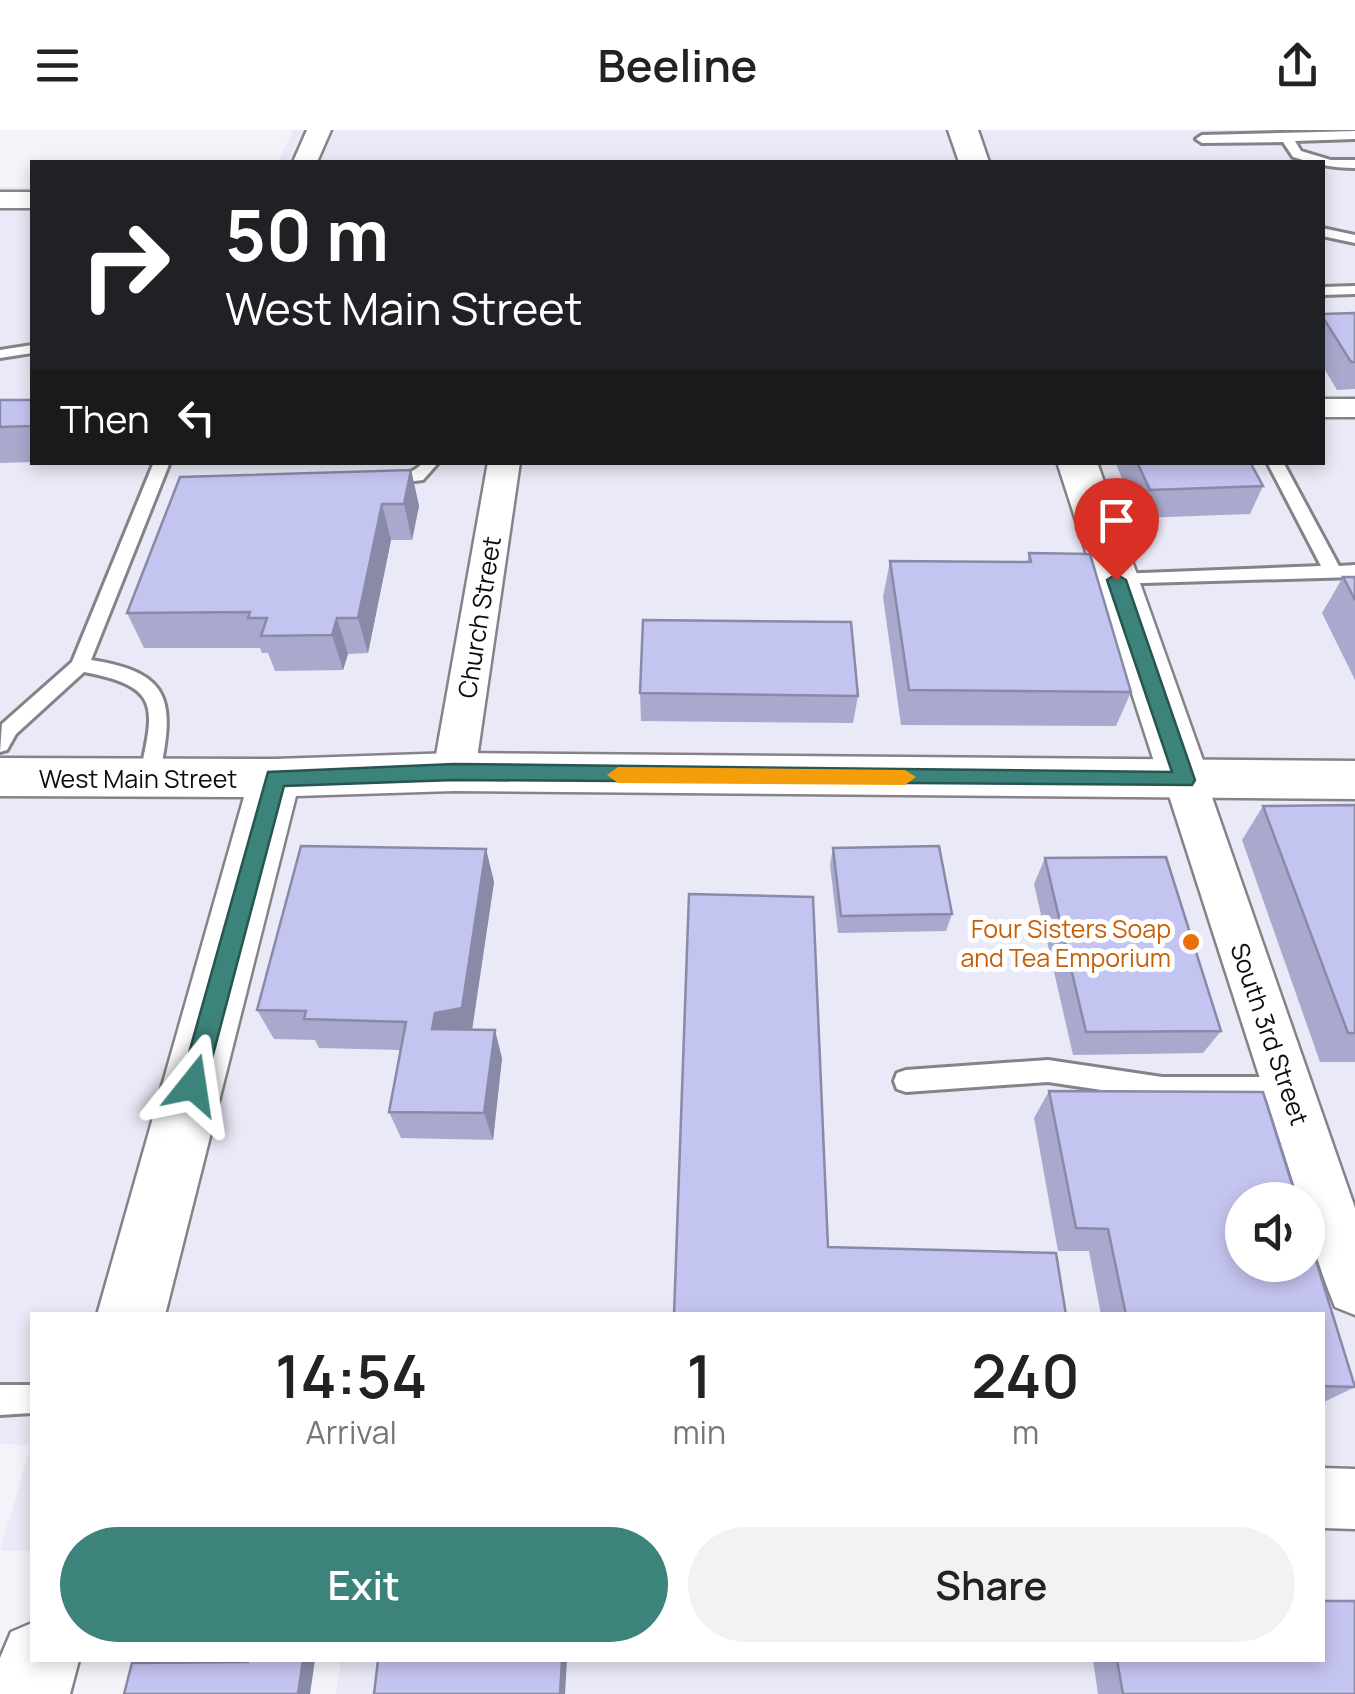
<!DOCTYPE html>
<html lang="en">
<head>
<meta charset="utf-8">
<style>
  body { margin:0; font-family:Manrope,sans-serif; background:#f2f2f2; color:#222; height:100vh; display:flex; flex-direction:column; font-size:38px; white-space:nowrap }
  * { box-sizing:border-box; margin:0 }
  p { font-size:32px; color:#767676 }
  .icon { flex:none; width:55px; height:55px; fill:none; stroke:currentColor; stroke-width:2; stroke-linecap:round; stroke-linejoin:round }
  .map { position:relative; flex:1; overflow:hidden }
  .sheet { position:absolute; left:30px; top:1182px; width:1295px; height:350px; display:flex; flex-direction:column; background:#fff; border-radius:0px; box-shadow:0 5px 15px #0003 }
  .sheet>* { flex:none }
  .top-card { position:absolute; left:30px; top:30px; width:1295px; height:305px; border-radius:0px; box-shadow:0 5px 15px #0003; background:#202124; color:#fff; overflow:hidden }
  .fabs { position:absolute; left:1225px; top:1052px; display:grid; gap:20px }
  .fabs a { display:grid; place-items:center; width:100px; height:100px; border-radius:50%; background:#fff; box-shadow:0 5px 15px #0003; font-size:50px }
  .pin { position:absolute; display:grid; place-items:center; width:85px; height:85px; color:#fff; margin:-102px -42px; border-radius:50% 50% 50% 0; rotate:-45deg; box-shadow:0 0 10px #0007 }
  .pin .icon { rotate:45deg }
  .me { position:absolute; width:110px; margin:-55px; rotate:15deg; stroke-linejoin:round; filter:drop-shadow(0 0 8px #0008) }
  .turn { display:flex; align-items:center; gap:35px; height:210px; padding:0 30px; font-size:45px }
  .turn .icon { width:130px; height:130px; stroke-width:2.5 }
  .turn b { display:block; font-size:70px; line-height:85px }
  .then { display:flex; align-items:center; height:95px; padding:0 30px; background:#0003; gap:20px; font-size:38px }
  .eta { display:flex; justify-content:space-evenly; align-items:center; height:170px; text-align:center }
  .eta b { font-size:60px; font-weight:600; line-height:70px }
  .primary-button { display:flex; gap:20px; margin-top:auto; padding:20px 30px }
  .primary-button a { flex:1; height:115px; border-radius:60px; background:#3c837b; color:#fff; font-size:40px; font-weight:600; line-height:115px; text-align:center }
  .primary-button a+a { background:#f2f2f2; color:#222 }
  header { display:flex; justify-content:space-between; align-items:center; height:130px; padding:0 30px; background:#fff; font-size:45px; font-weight:600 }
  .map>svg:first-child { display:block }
</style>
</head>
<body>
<header><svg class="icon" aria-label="menu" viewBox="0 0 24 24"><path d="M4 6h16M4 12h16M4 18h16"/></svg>Beeline<svg class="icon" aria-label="share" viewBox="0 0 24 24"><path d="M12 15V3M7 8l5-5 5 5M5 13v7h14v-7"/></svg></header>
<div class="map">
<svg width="1355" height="1564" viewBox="0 0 1355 1564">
  <rect width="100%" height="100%" fill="#f3f3f9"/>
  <!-- built -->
  <path fill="#e9e9f7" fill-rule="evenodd" d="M293,0H1355V1564H336L341,1530H1322V1185H32V1421L0,1420L31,1315L0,1314V57H32V332H1322V32H278ZM1242,1070H1308V1135H1242Z"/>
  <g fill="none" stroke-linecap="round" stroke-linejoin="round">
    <defs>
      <g id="service">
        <path d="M1355,1V9L1295,11L1301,21L1331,30H1355V38C1330,38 1316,34 1293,27L1283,12L1202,13L1196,9L1202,5Z"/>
        <polygon points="1322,98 1355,105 1355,113 1322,106"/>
        <polygon points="1355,156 1355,164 1322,165 1322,157"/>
        <polygon points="32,215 32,223 0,228 0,220"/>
        <path d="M154,332H170L91,530C175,543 174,574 159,648L149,656L139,648C154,578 163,557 84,542L16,604L7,620L0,622L2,594L72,532Z"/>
        <path d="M423,332H439L423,350L382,355L374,350C389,339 409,351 423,332Z"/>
        <polygon points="1267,332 1283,332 1339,436 1355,435 1355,447 1110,454 1110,446 1116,444 1321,436"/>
        <polygon points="1048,930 1162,947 1288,947 1297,950 1300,958 1297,966 1288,969 1162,969 1048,952 906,962 897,959 894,951 897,943 906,940"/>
        <polygon points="0,1255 32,1255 32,1283 0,1285"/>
      </g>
      <g id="minor">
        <polygon points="307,0 331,0 317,32 293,32"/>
        <rect x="0" y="62" width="32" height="16"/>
        <rect x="1322" y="269" width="33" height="18"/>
        <polygon points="488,332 520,332 475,642 469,653 454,657 439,653 433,642"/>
        <path d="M1185,634L1200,639L1206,650L1355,1078V1185L1335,1177C1321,1142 1308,1107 1308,1070H1299L1164,650L1170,639Z"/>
        <polygon points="1322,1338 1355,1339 1355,1399 1322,1398"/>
      </g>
      <g id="tertiary">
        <polygon points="948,0 978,0 989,32 959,32"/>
        <polygon points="1057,332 1097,332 1210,650 1203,663 1185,669 1167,663 1160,650"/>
      </g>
      <g id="primary">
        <polygon points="454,623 1355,631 1355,669 454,661 296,666 165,1185 97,1185 244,667 0,666 0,628 275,629"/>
        <polygon points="32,1493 32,1530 79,1530 70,1564 0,1564 0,1528 11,1502"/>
      </g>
    </defs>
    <!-- service casing -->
    <use href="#service" stroke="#838388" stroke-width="6"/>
    <!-- minor casing -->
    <use href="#minor" stroke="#838388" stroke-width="5"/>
    <!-- tertiary casing -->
    <use href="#tertiary" stroke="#838388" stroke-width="5"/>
    <!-- primary casing -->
    <use href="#primary" stroke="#838388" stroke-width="5"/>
    <!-- service -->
    <use href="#service" fill="#fff" fill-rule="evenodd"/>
    <!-- minor -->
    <use href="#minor" fill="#fff" fill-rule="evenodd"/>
    <!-- tertiary -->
    <use href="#tertiary" fill="#fff" fill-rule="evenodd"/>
    <!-- primary -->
    <use href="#primary" fill="#fff" fill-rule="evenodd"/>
  </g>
  <!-- wall -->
  <g fill="#a9a9ce">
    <polygon points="1355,183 1355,259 1337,260 1322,235 1322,184"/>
    <polygon points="0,270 32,270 32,332 0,333"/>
    <polygon points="1115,332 1250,332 1263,356 1250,384 1139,388"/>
    <polygon points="411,340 419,376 412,410 391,410 368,523 348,524 343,540 275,541 268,523 262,523 260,518 144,518 127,483"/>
    <polygon points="1029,423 1131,562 1116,596 901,595 883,467 890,431 1027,432"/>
    <polygon points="1343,447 1355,447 1355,550 1322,483"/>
    <polygon points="640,563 858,566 853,593 641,591"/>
    <polygon points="1355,675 1355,932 1320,932 1242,710 1263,676"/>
    <polygon points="833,718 952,784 946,801 838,803 830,735"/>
    <polygon points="486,719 494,752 472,899 502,928 493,1010 401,1008 389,982 400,920 319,918 315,910 274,909 257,880"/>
    <polygon points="1045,728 1221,901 1203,923 1073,925 1034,754"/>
    <polygon points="1049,961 1263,962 1297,1070 1242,1070 1242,1135 1308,1135 1308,1105 1355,1257 1322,1273 1322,1185 1101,1185 1089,1121 1058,1121 1034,988"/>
    <polygon points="1093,1530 1322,1530 1355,1564 1098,1564"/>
  </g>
  <!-- shaded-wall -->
  <g fill="#8989a8">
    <polygon points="411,340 419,376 412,410 404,374"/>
    <polygon points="382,374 391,410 368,523 358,488"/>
    <polygon points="337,488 348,524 343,540 332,505"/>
    <polygon points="486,719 494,752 471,907 432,899 435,883"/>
    <polygon points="495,900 502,928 493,1010 484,983"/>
    <polygon points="303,1530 315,1530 310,1564 298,1564"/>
    <polygon points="562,1530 567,1530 565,1564 560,1564"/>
  </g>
  <!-- building -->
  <g fill="#c4c4f0" stroke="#8989a8" stroke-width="2.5">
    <polygon points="1355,183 1355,232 1351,232 1322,186 1322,184"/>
    <polygon points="0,270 32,270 32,296 0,297"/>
    <polygon points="1137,332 1250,332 1263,356 1150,360"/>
    <polygon points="411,340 404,374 382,374 358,488 337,488 332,505 261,506 267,488 248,488 250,482 127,483 180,347"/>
    <polygon points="1029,423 1090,424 1131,562 909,560 890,431 1031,432"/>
    <polygon points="1343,447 1355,447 1355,470"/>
    <polygon points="643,490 851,492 858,566 640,563"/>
    <polygon points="1355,675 1355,903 1348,903 1263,676"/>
    <polygon points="301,716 486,719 462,878 435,883 432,899 495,900 484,983 389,982 406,892 304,889 306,881 257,880"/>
    <polygon points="939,716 952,784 841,786 833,718"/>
    <polygon points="1166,727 1221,901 1086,902 1045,728"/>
    <polygon points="689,764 813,767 828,1117 1056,1123 1066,1185 674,1185"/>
    <polygon points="1049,961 1263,962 1297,1070 1242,1070 1242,1135 1308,1135 1308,1105 1355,1257 1322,1256 1322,1185 1126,1185 1108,1099 1076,1098"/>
    <polygon points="1322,1471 1355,1471 1355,1564 1123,1564 1117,1530 1322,1530"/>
    <polygon points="249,1530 303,1530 298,1564 124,1564 132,1533 248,1532"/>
    <polygon points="378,1530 562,1530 560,1564 374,1564"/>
  </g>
  <!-- route -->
  <polygon fill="#3c837b" stroke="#275550" stroke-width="2.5" points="1116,444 1126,450 1195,650 1192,655 454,650 284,656 205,955 202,963 193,966 184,963 180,955 268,642 454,634 1172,642 1107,450"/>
  <!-- slow -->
  <polygon fill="#f59e0b" points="618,637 905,640 916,647 905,655 618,653 607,645"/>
  <!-- markers -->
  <circle fill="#e8710a" stroke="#fff" stroke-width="4" cx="1191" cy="812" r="10"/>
  <g text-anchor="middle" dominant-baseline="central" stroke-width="10" stroke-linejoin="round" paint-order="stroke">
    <!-- street labels -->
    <g font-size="25" fill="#0c0c0e" stroke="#fff">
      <text transform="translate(479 487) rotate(-81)">Church Street</text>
      <text x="138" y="648">West Main Street</text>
      <text transform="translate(1270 904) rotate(71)">South 3rd Street</text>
    </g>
    <!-- food labels -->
    <g font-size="25" fill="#c56008" stroke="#fff" text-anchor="end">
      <text x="1171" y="798">Four Sisters Soap<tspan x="1171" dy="29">and Tea Emporium</tspan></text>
    </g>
  </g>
</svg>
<div class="fabs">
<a><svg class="icon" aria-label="sound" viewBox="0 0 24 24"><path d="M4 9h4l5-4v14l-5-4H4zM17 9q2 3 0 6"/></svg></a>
</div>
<div class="pin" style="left:1116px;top:450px;background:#d93025"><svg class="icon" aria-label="arrive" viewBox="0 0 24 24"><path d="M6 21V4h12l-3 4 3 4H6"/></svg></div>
<svg class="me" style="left:193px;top:955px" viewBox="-20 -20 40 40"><path d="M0-17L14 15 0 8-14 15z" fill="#3c837b" stroke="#fff" stroke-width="4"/></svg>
<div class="top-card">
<div class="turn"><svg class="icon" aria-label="right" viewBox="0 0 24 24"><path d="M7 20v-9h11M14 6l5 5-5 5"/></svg><div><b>50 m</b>West Main Street</div></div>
<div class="then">Then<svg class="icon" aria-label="left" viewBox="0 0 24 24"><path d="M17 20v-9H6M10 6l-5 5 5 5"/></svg></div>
</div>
<section class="sheet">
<div class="eta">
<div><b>14:54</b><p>Arrival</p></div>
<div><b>1</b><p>min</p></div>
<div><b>240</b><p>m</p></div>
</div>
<div class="primary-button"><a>Exit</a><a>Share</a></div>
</section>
</div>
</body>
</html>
